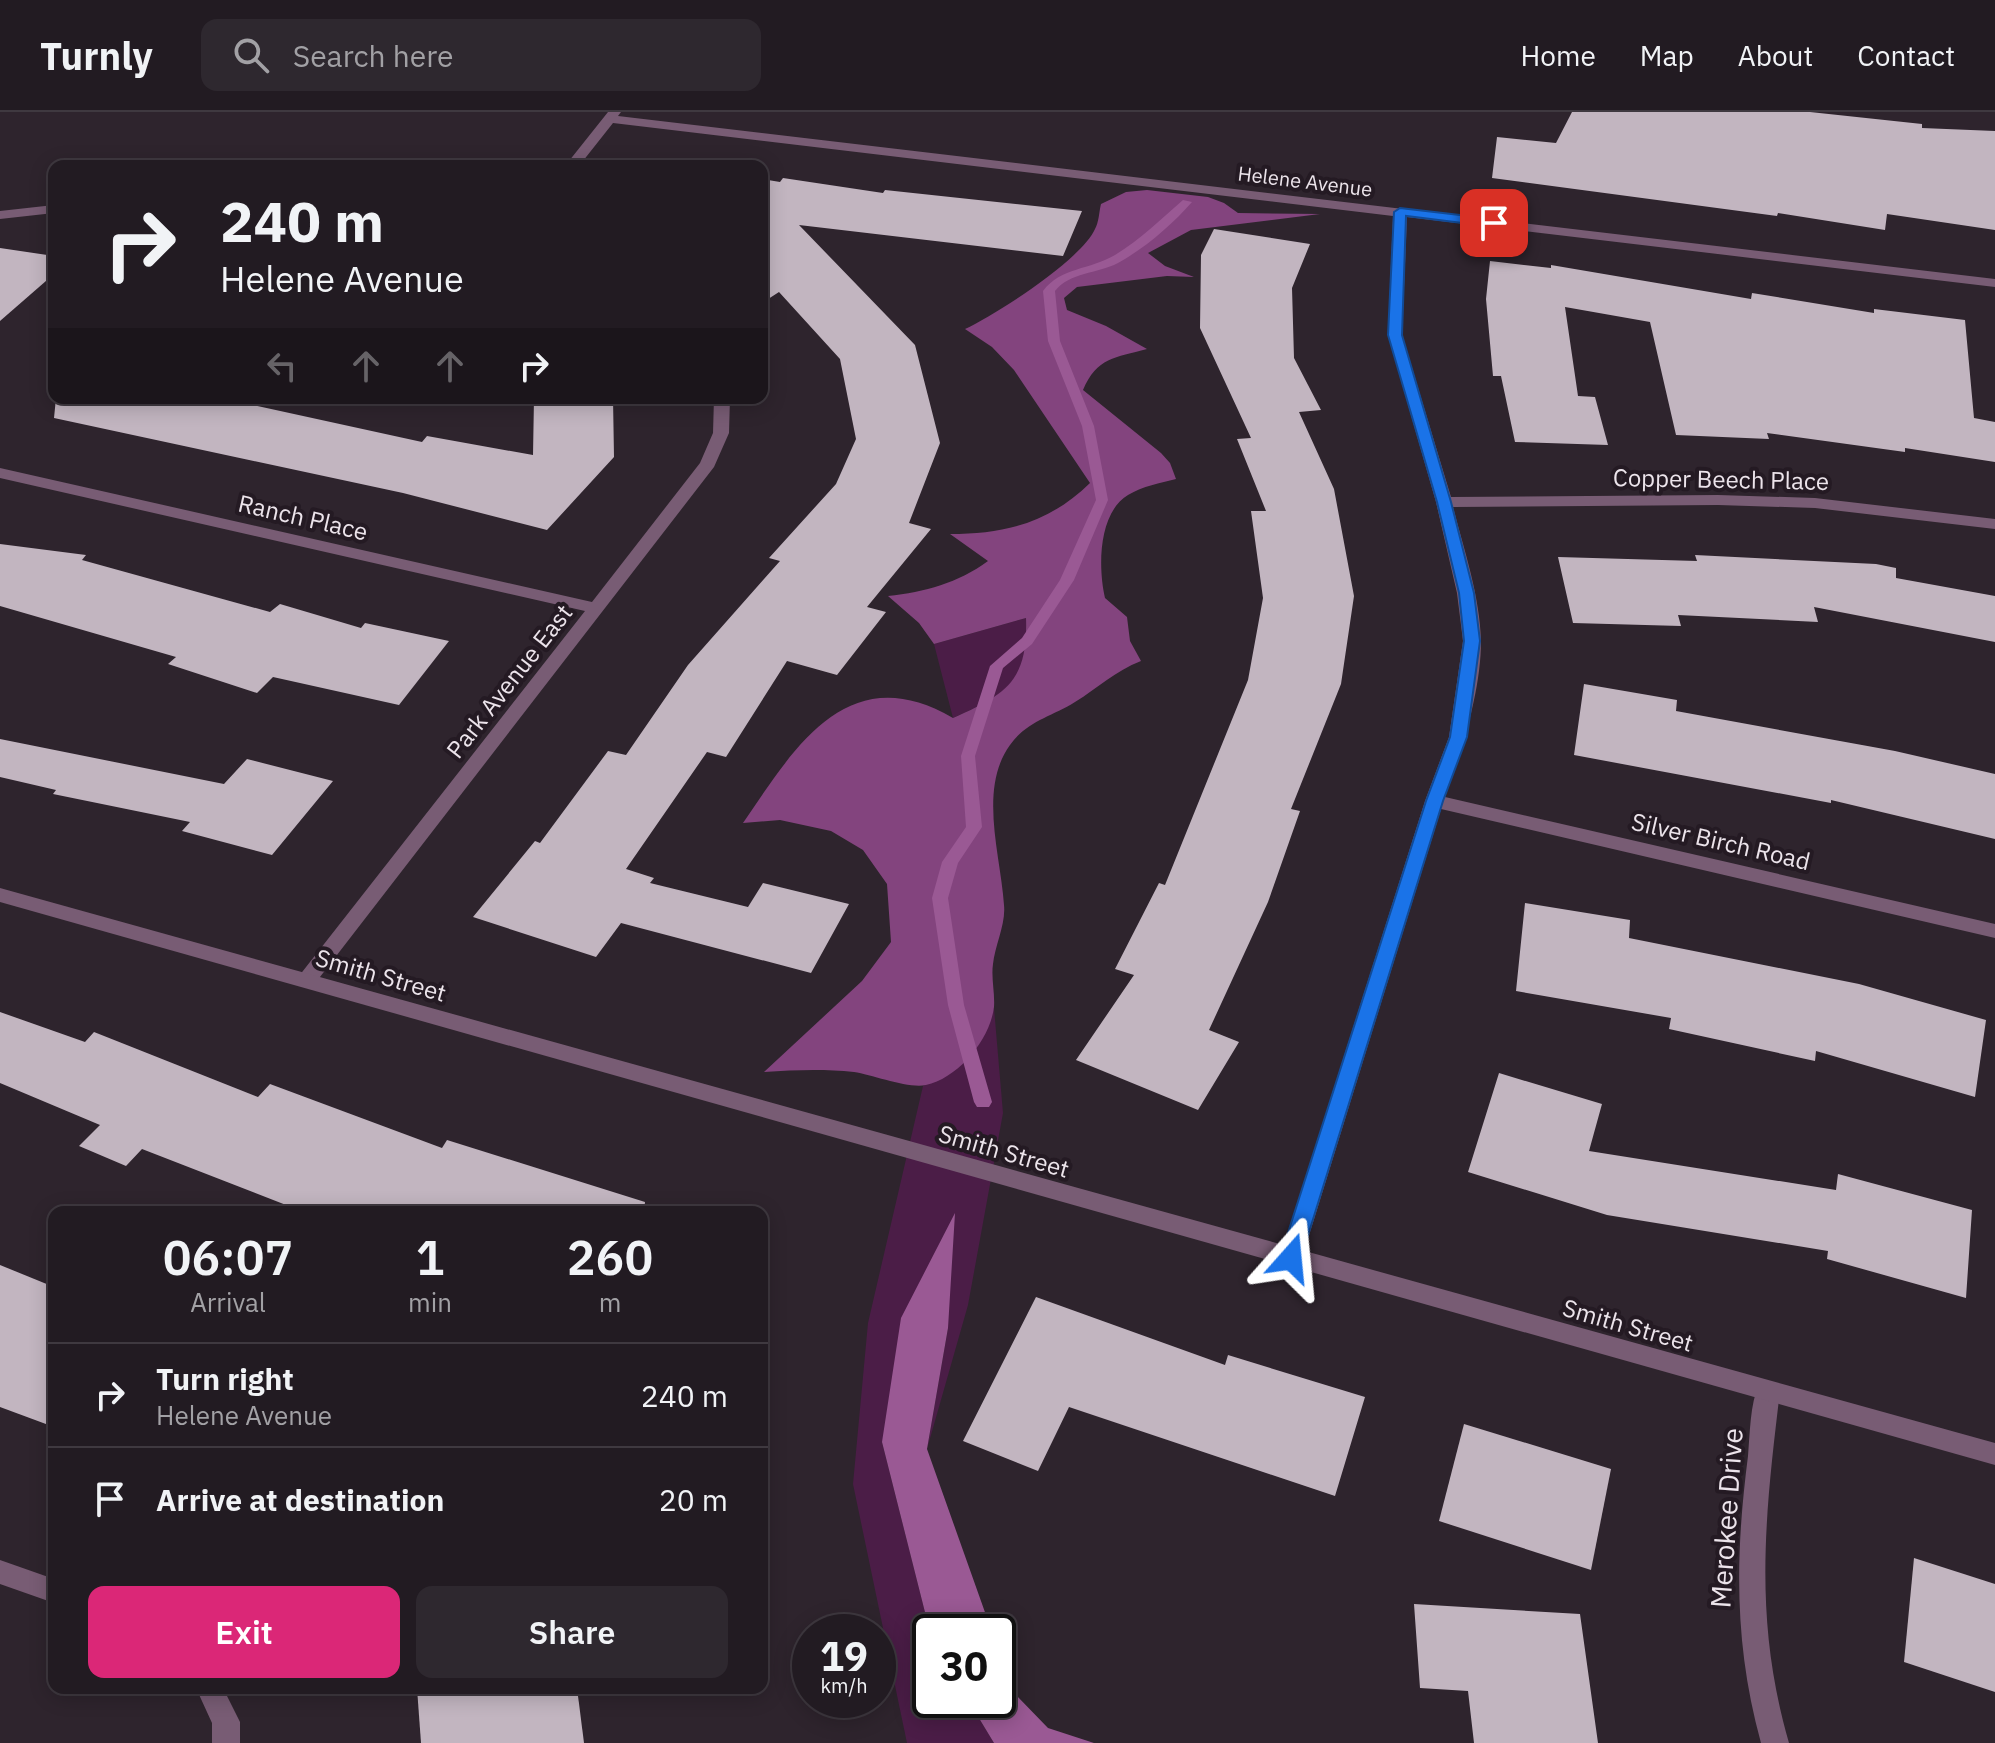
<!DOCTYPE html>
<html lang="en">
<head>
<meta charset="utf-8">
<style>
  body { margin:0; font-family:"IBM Plex Sans",sans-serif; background:#2e282f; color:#f1f3f6; height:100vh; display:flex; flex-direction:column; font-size:30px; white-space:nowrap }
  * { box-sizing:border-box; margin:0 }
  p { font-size:26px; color:#a2a1a5 }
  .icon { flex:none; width:44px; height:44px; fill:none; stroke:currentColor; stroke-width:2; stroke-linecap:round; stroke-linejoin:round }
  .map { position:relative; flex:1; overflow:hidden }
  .details { position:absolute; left:48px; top:1094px; width:720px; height:488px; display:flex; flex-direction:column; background:#221b22; border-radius:16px; box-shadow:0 4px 20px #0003,0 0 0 2px #3f3940 }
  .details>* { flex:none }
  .top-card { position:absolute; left:48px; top:48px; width:720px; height:244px; border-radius:16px; box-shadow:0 4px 20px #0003,0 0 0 2px #3f3940; background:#221b22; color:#f1f3f6; overflow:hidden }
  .speed { position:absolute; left:792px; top:1502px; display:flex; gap:16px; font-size:40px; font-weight:700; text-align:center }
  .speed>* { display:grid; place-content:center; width:104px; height:104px; border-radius:50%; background:#221b22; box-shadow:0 4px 20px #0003,0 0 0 2px #3f3940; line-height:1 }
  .speed small { font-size:20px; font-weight:400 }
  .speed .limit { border:4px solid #111; border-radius:12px; background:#fff; color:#111 }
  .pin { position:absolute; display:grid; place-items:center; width:68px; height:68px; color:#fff; margin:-34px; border-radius:16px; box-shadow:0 4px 12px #0006 }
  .me { position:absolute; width:88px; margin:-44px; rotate:18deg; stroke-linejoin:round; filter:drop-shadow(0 0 6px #0008) }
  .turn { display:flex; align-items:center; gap:28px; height:168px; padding:0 40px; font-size:36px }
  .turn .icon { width:104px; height:104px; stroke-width:2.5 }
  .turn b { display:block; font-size:56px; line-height:68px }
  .lanes { display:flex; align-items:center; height:76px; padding:0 40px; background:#0003; justify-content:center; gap:40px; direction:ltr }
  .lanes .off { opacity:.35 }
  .eta { display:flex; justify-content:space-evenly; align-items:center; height:136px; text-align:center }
  .eta b { font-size:48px; font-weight:600; line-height:56px }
  .primary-button { display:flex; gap:16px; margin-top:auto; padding:16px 40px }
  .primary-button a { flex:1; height:92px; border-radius:16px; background:#db2777; color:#fff; font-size:32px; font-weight:600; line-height:92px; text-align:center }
  .primary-button a+a { background:#2e282f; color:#f1f3f6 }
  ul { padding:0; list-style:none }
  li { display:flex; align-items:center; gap:24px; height:104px; padding:0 40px; border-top:2px solid #3f3940 }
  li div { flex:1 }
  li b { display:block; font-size:30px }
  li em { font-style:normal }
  header { display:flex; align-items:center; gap:48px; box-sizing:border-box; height:112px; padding:0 40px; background:#221b22; border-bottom:2px solid #3f3940 }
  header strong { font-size:38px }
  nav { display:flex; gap:44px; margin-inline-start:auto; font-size:28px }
  .search { width:560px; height:72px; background:#2e282f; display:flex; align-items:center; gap:20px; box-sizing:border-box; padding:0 28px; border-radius:16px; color:#a2a1a5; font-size:30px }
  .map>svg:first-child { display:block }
</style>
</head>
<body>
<header>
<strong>Turnly</strong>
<div class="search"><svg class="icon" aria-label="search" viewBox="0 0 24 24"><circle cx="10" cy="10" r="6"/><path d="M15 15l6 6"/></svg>Search here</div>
<nav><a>Home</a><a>Map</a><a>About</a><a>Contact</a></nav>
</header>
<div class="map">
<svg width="1995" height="1631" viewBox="0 0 1995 1631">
  <rect width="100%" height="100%" fill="#2e242d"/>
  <!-- green -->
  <g fill="#4b1d47">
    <path d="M1026,506C1026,519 1027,533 1025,545C1019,579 979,594 953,606L934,532Z"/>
    <path d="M994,896L1003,1001L968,1193L927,1337L948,1216L882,1330L930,1520V1588H968L994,1631H907L853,1372L868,1211L923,974C959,961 980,931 994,896Z"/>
  </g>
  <!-- forest -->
  <path fill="#83447e" d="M1147,78L1208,85L1224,91L1238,101L1320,102L1191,118L1148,141L1165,154L1194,165L1167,164L1077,175L1064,186L1067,198L1106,214L1147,237C1115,246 1097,245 1083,278L1161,341L1170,351L1176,367C1160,371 1143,374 1128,383C1098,401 1098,456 1105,486L1127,505L1130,529L1141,549C1115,559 1098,576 1075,590C1051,605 1027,609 1010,633C978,677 1001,744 1004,793C1006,812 995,833 993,852C991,866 995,881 994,895C990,928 958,966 926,973C909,977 873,963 854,960C824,957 795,958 764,960L862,869L891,830L887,772L863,738L831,719L780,708L743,711C795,635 848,545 953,606C1007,582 1028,569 1026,506L934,532L919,511L888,484C925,480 958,471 988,449L950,422C1005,422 1049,411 1090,371L1014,258L992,235L965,217C997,202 1081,148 1095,117C1099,110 1099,100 1101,92L1126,80Z"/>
  <!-- water -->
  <g fill="#9a5994">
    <polygon points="955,1101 948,1216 927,1337 992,1520 930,1520 882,1330 901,1206"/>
    <polygon points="998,1538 1013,1580 1048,1616 1094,1631 994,1631 968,1588 998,1588"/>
  </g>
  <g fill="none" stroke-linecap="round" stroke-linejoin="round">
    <!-- stream -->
    <path fill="#9a5994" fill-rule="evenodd" d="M1183,88L1192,90C1172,113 1145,136 1118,151C1097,162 1070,160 1055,179L1060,229L1094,314L1108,388L1074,468L1032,532L1003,556L975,644L982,715L958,751L948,786L964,893L992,990L989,995H977L974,990L948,893L932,786L942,750L966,715L961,644L990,554L1022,526L1060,468L1096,388L1082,314L1048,229L1043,179C1061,155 1090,158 1115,143C1140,128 1161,107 1183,88Z"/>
  </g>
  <!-- building -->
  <g fill="#c2b5c0">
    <polygon points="1572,0 1810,0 1922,12 1922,16 1995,19 1995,118 1887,102 1885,118 1778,101 1777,104 1492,66 1497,25 1556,31"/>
    <polygon points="783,66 883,81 885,78 1082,99 1063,144 799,113 915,233 940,331 909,411 931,417 867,495 886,500 837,563 787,549 726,645 707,640 626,757 654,766 650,771 748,795 763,771 849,792 811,861 621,811 596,845 473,805 535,729 540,731 608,639 626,643 688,553 780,449 769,446 836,372 856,327 840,247 779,180 762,191 762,67 780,70"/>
    <polygon points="1214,117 1310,132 1292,176 1294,246 1321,298 1299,300 1334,377 1354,484 1341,572 1291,697 1300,699 1268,790 1209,918 1239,930 1198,998 1076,948 1134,863 1115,857 1159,771 1165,773 1248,568 1263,486 1251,399 1266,399 1237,327 1251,326 1200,216 1201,143"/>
    <polygon points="0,136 54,144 54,162 0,209"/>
    <polygon points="1490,149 1551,156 1551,153 1751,187 1752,181 1874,201 1874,197 1965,208 1974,306 1995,310 1995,350 1905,336 1905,340 1767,321 1769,327 1676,323 1650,210 1565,195 1578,284 1595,285 1608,333 1515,330 1501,264 1493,264 1486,187"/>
    <polygon points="56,286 221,286 422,330 427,324 533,343 534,286 613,286 614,345 547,418 403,381 54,306"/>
    <polygon points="0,432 86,443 82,448 270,500 280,492 361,516 365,511 449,529 399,593 273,565 257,581 168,552 176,545 0,494"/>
    <polygon points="1695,443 1876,452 1896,456 1896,466 1995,484 1995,530 1814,495 1818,510 1678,503 1681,514 1573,511 1558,445 1697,449"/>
    <polygon points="1584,572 1677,588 1676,599 1895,639 1995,662 1995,727 1831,688 1831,691 1574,643"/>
    <polygon points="0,627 224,672 247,647 333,669 272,743 182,719 190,710 53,682 56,678 0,665"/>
    <polygon points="1525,791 1630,808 1629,826 1859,872 1986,908 1975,985 1816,939 1815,949 1669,917 1671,906 1516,879"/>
    <polygon points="0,900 85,930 94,920 258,985 270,972 442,1036 447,1028 645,1090 644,1100 304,1100 142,1037 126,1054 79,1034 100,1013 0,971"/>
    <polygon points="1499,961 1602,992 1589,1039 1836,1078 1838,1062 1972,1098 1966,1186 1827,1147 1828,1139 1607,1103 1468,1060"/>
    <polygon points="0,1153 54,1175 54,1315 0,1295"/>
    <polygon points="1036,1185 1225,1253 1228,1243 1365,1285 1335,1384 1069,1295 1038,1359 963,1329"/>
    <polygon points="1464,1312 1611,1357 1591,1458 1439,1409"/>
    <polygon points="1914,1446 1995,1472 1995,1580 1904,1550"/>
    <polygon points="1414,1492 1580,1502 1598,1631 1474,1631 1468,1579 1420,1576"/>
    <polygon points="417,1576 577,1576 584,1631 421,1631"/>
  </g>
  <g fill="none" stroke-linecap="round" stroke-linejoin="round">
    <!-- minor -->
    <g fill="#785c74" fill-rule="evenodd">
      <path d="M608,0H621L618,4L1995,167V175L1407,105L1402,223L1451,385L1718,383L1815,386L1995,407V417L1815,396L1718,393L1453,395C1464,438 1480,484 1481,529C1481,579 1462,638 1445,685L1995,812V826L1441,697L1302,1146L1299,1153L1291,1155L1283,1153L1280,1146L1425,689L1449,625L1463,529L1457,481L1436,390L1388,223L1393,104L613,11L579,54H565Z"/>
      <polygon points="54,93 54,101 0,107 0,99"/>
      <polygon points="714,286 730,286 729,321 714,355 313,874 299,874 296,869 299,864 585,499 0,366 0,356 592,490 700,351 713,321"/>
      <path d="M1768,1269L1777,1272L1780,1279C1765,1404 1753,1507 1789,1631H1761C1734,1533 1735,1445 1748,1344C1750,1321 1750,1292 1759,1272Z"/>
      <polygon points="0,1448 54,1467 54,1491 0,1472"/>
      <polygon points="196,1576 223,1576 240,1610 240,1631 212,1631 212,1611"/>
    </g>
    <!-- tertiary -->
    <polygon fill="#785c74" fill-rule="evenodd" points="0,776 1995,1331 1995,1353 0,790"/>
  </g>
  <!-- route -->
  <polygon fill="#1a73e8" stroke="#114b97" stroke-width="2" points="1400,96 1494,107 1500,111 1494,115 1406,104 1402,223 1451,390 1474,481 1480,529 1467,625 1443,689 1301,1146 1298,1152 1291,1154 1283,1152 1280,1146 1426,689 1450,625 1464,529 1459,481 1437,390 1388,223 1394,100"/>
  <g text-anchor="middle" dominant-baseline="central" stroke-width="8" stroke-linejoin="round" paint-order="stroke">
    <!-- far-street labels -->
    <g font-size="20" fill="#ece4eb" stroke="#241a23">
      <text transform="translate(1305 69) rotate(7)">Helene Avenue</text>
    </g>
    <!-- street labels -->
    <g font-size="24" fill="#ece4eb" stroke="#241a23">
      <text transform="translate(1721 367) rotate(1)">Copper Beech Place</text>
      <text transform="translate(303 405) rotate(13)">Ranch Place</text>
      <text transform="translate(509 569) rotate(-52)">Park Avenue East</text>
      <text transform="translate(1721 729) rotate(13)">Silver Birch Road</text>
      <text transform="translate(381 863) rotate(16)">Smith Street</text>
      <text transform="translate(1004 1039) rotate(16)">Smith Street</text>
      <text transform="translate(1628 1213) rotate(16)">Smith Street</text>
    </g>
    <!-- near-street labels -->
    <g font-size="28" fill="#ece4eb" stroke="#241a23">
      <text transform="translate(1726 1406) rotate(-86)">Merokee Drive</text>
    </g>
  </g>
</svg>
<div class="speed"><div>19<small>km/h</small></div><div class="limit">30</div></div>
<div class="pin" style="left:1494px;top:111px;background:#d93025"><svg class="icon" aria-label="arrive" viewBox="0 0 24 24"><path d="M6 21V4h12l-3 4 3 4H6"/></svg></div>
<svg class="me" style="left:1291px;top:1146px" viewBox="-20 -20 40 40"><path d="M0-17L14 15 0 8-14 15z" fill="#1a73e8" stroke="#fff" stroke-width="4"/></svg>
<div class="top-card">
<div class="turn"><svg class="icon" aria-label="right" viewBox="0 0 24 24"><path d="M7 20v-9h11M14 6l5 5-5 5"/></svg><div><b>240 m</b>Helene Avenue</div></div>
<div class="lanes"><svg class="icon off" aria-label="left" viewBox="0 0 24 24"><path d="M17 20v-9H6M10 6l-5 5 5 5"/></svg><svg class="icon off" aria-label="ahead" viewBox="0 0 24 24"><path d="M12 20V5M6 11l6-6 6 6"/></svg><svg class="icon off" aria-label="ahead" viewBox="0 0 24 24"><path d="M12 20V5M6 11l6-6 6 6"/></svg><svg class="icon" aria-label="right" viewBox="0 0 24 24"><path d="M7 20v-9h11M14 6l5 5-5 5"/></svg></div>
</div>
<section class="details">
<div class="eta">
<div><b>06:07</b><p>Arrival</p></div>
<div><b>1</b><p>min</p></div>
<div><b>260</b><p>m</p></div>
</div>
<ul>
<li><svg class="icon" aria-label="right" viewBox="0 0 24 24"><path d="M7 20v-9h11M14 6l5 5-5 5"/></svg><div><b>Turn right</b><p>Helene Avenue</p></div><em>240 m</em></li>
<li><svg class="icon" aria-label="arrive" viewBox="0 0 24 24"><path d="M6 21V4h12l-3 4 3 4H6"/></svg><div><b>Arrive at destination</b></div><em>20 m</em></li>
</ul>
<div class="primary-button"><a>Exit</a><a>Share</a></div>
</section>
</div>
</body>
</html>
